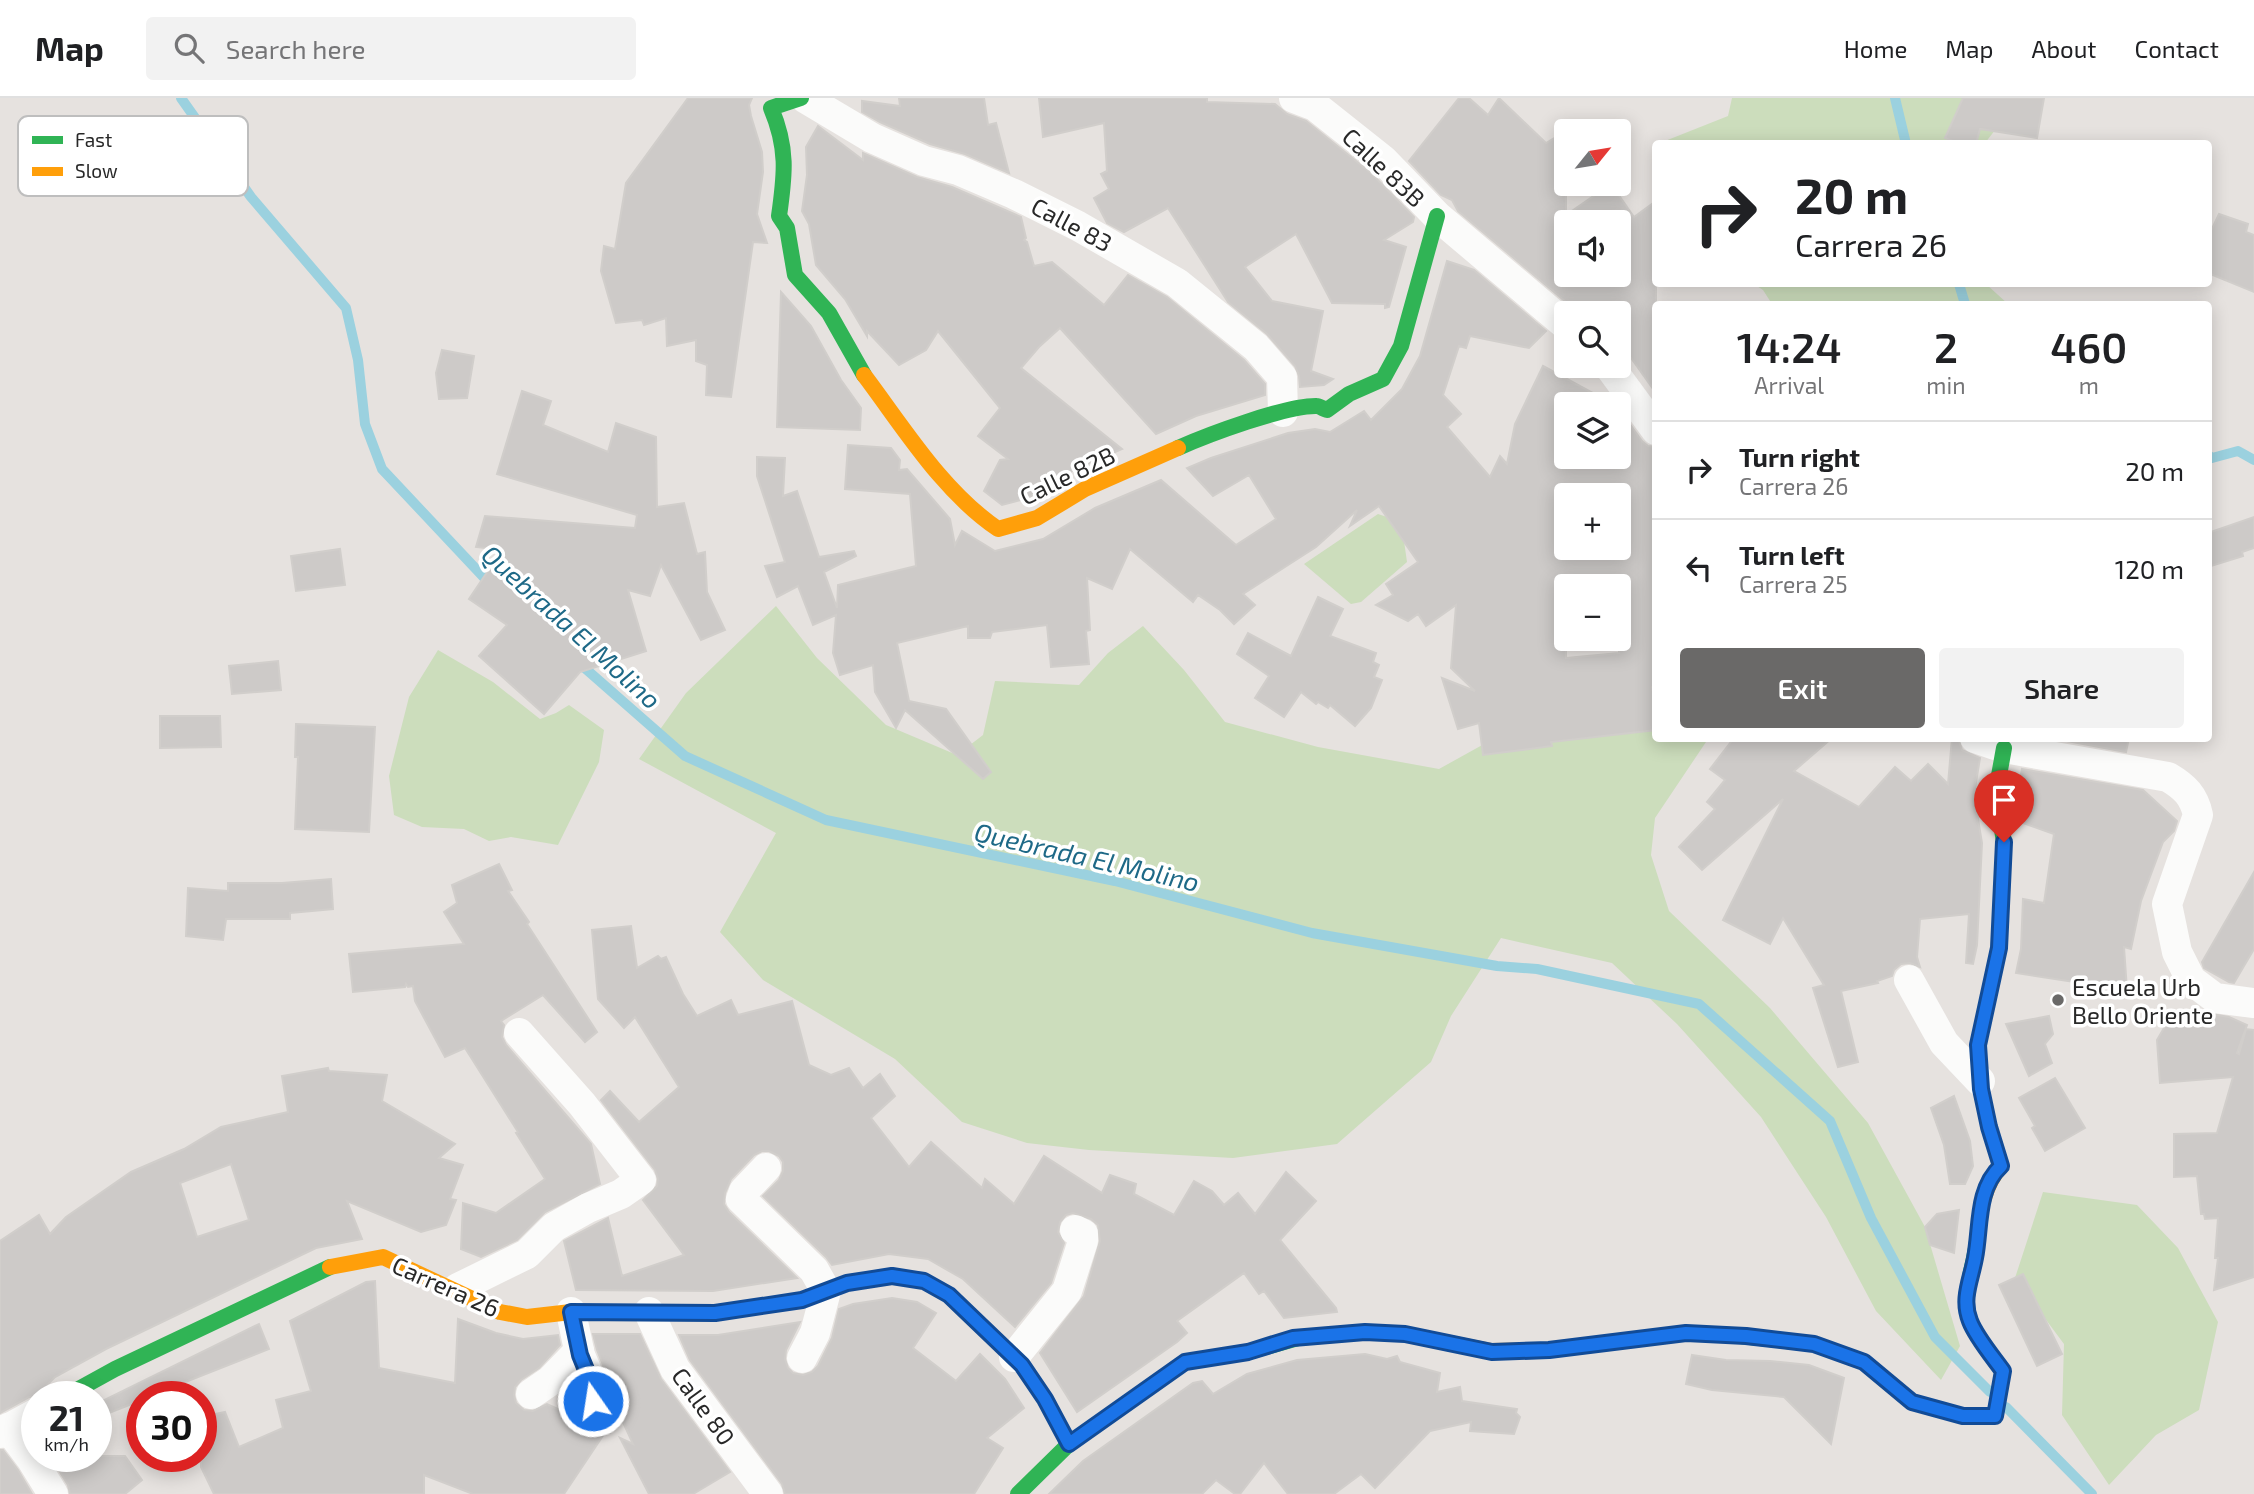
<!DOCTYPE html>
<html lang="en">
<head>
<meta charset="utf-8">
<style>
  body { margin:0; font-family:"Exo 2",sans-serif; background:#f2f2f2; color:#202124; height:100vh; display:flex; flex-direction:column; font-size:26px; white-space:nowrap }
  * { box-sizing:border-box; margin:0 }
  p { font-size:23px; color:#757577 }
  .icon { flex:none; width:38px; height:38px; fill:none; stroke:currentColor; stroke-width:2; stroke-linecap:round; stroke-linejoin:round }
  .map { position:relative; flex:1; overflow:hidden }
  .side { position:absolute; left:1652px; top:203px; width:560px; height:441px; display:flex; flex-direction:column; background:#fff; border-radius:7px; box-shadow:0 4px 18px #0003 }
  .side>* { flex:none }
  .guide { position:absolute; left:1652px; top:42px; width:560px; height:147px; border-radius:7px; box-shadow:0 4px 18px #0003; background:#fff; color:#202124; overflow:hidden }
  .needle { width:46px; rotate:60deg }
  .buttons { position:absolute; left:1554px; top:21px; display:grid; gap:14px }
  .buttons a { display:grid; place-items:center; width:77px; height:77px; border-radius:7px; background:#fff; box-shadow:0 4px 18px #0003; font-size:35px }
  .speed { position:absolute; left:21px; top:1283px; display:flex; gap:14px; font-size:35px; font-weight:700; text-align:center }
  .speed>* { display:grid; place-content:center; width:91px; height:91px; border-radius:50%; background:#fff; box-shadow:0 4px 18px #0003; line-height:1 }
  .speed small { font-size:18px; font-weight:400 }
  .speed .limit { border:10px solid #d22; background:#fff; color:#111 }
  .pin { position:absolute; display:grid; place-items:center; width:60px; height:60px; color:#fff; margin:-72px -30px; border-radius:50% 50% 50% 0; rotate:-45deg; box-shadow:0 0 7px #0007 }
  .pin .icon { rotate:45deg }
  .me { position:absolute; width:77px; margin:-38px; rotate:347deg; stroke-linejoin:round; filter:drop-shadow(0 0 5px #0008) }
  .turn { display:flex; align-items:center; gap:24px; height:147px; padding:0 28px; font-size:32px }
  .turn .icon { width:91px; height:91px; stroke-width:2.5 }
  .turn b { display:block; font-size:49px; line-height:60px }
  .eta { display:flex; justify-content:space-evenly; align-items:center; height:119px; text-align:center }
  .eta b { font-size:42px; font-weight:600; line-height:49px }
  .button { display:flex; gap:14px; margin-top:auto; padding:14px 28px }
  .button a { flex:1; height:80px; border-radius:7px; background:#6a6968; color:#fff; font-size:28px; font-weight:600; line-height:80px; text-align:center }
  .button a+a { background:#f2f2f2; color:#202124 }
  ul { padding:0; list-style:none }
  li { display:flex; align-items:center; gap:21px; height:98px; padding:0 28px; border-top:2px solid #e0e0e0 }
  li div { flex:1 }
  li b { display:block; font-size:26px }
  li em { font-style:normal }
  header { display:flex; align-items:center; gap:42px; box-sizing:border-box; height:98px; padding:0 35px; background:#fff; border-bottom:2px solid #e0e0e0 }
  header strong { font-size:33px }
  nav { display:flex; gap:38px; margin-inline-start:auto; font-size:24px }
  .search { width:490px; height:63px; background:#f2f2f2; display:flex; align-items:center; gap:18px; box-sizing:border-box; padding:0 24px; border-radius:7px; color:#757577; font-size:26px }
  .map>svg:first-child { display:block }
</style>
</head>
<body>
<header>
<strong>Map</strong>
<div class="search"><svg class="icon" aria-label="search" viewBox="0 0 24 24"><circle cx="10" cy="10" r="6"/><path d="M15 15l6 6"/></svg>Search here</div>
<nav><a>Home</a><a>Map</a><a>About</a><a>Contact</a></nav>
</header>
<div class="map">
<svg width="2254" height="1396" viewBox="0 0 2254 1396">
  <rect width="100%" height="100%" fill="#e6e2df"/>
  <!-- green -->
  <g fill="#ccddbc">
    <polygon points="1732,0 2005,0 2006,18 1985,45 1665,46 1665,43 1728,18"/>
    <polygon points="1754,186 1986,186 2008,206 1772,206 1763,192"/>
    <polygon points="1378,416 1408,426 1404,443 1407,464 1361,504 1351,506 1304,466"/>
    <polygon points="776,508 817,560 886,627 957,657 983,637 995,583 1079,587 1108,555 1143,528 1184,572 1225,624 1318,649 1439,671 1621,570 1655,598 1656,640 1708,641 1655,720 1651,757 1669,813 1770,910 1868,1025 1925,1129 1960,1248 1941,1282 1876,1213 1826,1119 1761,1019 1677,926 1612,865 1501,840 1451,918 1431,964 1337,1046 1233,1060 1089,1052 1027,1045 962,1024 895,961 763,882 720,834 776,735 639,661 686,595"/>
    <polygon points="438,552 493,584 540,621 556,615 569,607 604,632 599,664 558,747 511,739 489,743 464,731 422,729 394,717 389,678 409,599"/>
    <polygon points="2043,1094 2137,1107 2178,1150 2218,1224 2199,1312 2156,1337 2109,1387 2062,1317 2064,1246 2015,1180"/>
  </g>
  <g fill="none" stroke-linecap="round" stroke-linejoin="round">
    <!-- stream -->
    <g stroke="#9bd1df" stroke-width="10">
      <polyline points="181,0 251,99 346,210 358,262 365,326 382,371 492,488"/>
      <polyline points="1895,0 1906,46"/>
      <polyline points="1959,186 1965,206"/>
      <polyline points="2208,357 2212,360 2238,353 2254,362"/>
      <polyline points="579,565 685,658 826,722 1115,783 1312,835 1497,868 1537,871 1699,906 1830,1023 1871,1120 1935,1239 1990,1294"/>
      <polyline points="2006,1309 2092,1396"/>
    </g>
  </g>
  <!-- building -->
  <g fill="#cdcac8" stroke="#d1cecb" stroke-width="2" fill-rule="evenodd">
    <polygon points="688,0 752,0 749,7 751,18 762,54 763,74 757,116 767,145 753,144 731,299 706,297 707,267 696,263 696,242 667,248 666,220 644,227 642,222 616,225 601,173 604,148 615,151 626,85"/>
    <polygon points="899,0 984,0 988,27 996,25 1009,75 965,56 930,46 880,24 862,14 862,3 900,8"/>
    <polygon points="1039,0 1207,0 1207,4 1275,6 1287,16 1306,23 1371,75 1414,119 1413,124 1384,142 1406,149 1389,209 1385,210 1385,206 1332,205 1296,136 1245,169 1272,203 1323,213 1311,273 1333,281 1324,287 1300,289 1299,278 1295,268 1267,236 1228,204 1168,110 1124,134 1107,125 1094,100 1109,91 1101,76 1107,73 1104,25 1043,39"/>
    <path d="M1459,0H1469L1488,17L1499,0L1546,45L1566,33V117L1611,86L1634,119L1656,103V295L1619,243V215H1579L1458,113L1452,102L1441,97L1409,63ZM1566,124H1619V177H1566Z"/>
    <polygon points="1963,0 2044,0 2037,40 1980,31 1976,46 1960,46 1945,40"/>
    <polygon points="818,28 863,62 863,55 917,79 952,89 1021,119 1026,140 1024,142 1027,144 1034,168 1052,164 1104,207 1128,177 1167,199 1244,262 1265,286 1265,297 1196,318 1156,336 1060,230 1039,249 1021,270 1122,351 1074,372 1028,400 1002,407 984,393 1000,362 1008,361 978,338 1000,310 938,233 926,252 899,267 867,233 867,238 845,201 816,167 809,126 802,113 807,77 806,49"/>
    <polygon points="2219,116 2248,126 2246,134 2254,137 2254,194 2208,175 2208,139"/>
    <path d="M1447,163L1474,172L1546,233L1529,250L1470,238L1466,250L1459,248L1443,297L1461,316L1447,329L1490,379L1500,358L1507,366L1515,326L1543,268L1613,306H1566V359H1619V311L1642,343L1648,348L1656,349V587L1652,589L1656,611V632L1551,644L1552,648L1483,657L1479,625L1458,631L1442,580L1475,593L1451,570L1456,507L1426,528L1418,516L1408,523L1376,507L1393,497L1386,486L1418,464L1379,408L1350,428L1357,412L1316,449L1243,496L1255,507L1234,526L1220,512L1198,497L1193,504L1130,451L1112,491L1087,480L1090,532L1086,533L1089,566L1051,569L1047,527L992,534L990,540H968V528L897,545L909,603L946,611L991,674L983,681L905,612L896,630L875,594L873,567L840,577L833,555L836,517L813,527L798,488L777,499L765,468L785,464L757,378V359L785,360L783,398L797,393L819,459L854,453L856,458L824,474L837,510L838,487L916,468L910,396L845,391L848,347L891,350L900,362L899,372L907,371L950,421L955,447L962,433L995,453L1043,441L1095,410L1161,382L1236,447L1276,421L1249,377L1213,398L1187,370L1211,360L1288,335L1315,331L1330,334L1364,313L1371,322L1402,291L1420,258ZM1566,397H1619V450H1566ZM1566,488H1619V555L1566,560Z"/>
    <polygon points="781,194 811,228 841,282 861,310 860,332 777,329"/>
    <polygon points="442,252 474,258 467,300 439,301 436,275"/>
    <polygon points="522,293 551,303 543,327 608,354 616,325 656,339 657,409 684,405 697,456 705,454 707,494 725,532 701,542 661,467 650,498 628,492 646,553 580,574 544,616 479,558 507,527 469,501 502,452 476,449 485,418 635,430 637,417 497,376"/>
    <polygon points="2254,419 2254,450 2242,454 2243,458 2208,469 2208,435"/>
    <polygon points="340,451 345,487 296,493 291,458"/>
    <polygon points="1318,499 1343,511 1330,538 1376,555 1373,564 1379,567 1374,579 1382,582 1371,610 1355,628 1330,607 1328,610 1318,604 1316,606 1301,594 1284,619 1255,600 1269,578 1237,556 1248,535 1291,558"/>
    <polygon points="278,563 281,592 232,596 229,568"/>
    <polygon points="160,618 220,618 221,649 160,650"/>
    <polygon points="296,626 375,629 369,734 295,731 298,659 295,659"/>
    <polygon points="1734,640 1832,640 1794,673 1859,709 1895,669 1911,683 1928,666 1948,686 1952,640 1958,640 1962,652 1980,660 1974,697 1982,745 1977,847 1973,866 1966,865 1969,816 1920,821 1917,859 1920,869 1910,865 1901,866 1894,872 1892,878 1877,883 1878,885 1841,893 1858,964 1838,969 1813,890 1824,887 1783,820 1770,846 1723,822 1783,701 1702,772 1679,749 1715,711 1707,704 1725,682 1710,671"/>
    <polygon points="2051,640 2129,640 2126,654"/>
    <polygon points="2022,671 2143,692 2177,723 2174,733 2163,744 2141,803 2131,851 2124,849 2127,892 2016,875 2021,851 2023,801 2044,805 2054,736 2023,725 2018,694"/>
    <polygon points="499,766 512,792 508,793 529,824 527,826 597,934 585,944 543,897 501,923 504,927 502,939 506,947 591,1046 600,1086 545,1114 517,1142 481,1159 461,1151 463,1105 496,1115 545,1081 516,1035 518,1034 465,950 445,959 415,903 413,888 408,889 406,886 405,889 353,894 349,856 464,846 444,814 457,805 452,787"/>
    <polygon points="2254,774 2254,851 2234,885 2229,884 2204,870 2202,864"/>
    <polygon points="331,781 333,811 290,815 290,821 226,821 223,842 186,838 188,790 228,793 228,785 282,785"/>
    <polygon points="631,828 637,870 658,858 661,861 666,859 683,896 697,918 731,902 738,917 792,903 809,967 831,977 849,970 863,990 880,976 895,998 871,1020 909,1069 931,1044 982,1090 985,1081 1014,1106 1044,1058 1102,1095 1110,1077 1136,1086 1134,1096 1174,1117 1194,1083 1212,1093 1224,1107 1238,1095 1255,1116 1286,1074 1316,1103 1280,1142 1336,1210 1337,1214 1284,1220 1264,1193 1259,1196 1244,1175 1177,1223 1187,1235 1177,1244 1077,1314 1040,1255 1084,1198 1100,1143 1098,1127 1091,1121 1073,1115 1066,1117 1060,1124 1058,1134 1064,1145 1051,1185 1015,1229 963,1181 928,1161 889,1156 832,1167 826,1159 763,1098 779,1082 783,1073 783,1064 779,1058 769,1053 762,1053 754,1057 731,1081 725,1095 724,1106 729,1114 797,1180 713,1193 576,1192 564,1143 608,1120 622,1178 684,1157 643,1102 657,1088 658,1081 655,1072 601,1002 610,993 639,1024 679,989 635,919 624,930 598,901 592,832"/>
    <polygon points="2206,915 2229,919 2247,927 2237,955 2239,956 2246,931 2254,932 2254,1179 2214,1192 2218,1160 2215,1160 2218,1120 2205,1121 2204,1116 2201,1116 2197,1078 2174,1079 2174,1036 2217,1035 2233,979 2160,985 2157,942 2171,918"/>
    <polygon points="2049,918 2053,936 2045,946 2052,965 2029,978 2006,926"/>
    <path d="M328,970L329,973L387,977L382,1003L455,1046L439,1060L463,1067L450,1101L456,1102L446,1127L421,1134L347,1103L362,1141L316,1150L106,1251L55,1279L47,1287L44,1298L29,1299L0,1315V1143L39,1117L50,1136L66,1119L131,1074L184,1051L221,1029L288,1014L282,978ZM231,1066L249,1122L197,1139L180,1085Z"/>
    <polygon points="2055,980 2085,1030 2045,1053 2032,1030 2035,1028 2019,1000"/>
    <polygon points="1954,998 1970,1043 1973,1068 1965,1086 1950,1086 1944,1047 1931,1010"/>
    <polygon points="1959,1112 1954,1155 1930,1147 1925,1129 1937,1116"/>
    <polygon points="2023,1176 2062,1256 2037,1268 1999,1187"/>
    <polygon points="375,1183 379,1270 455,1285 458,1221 496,1235 523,1241 558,1237 560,1247 539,1270 521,1282 515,1289 514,1297 516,1305 524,1312 533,1313 547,1306 576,1319 578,1327 585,1333 594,1335 606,1333 564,1396 473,1396 424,1377 424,1396 214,1396 201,1369 201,1319 225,1314 239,1349 283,1330 276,1302 311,1293 290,1223 366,1184"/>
    <polygon points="892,1200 917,1204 936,1215 913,1250 956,1283 980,1256 1005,1281 1024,1310 987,1340 1003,1350 974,1396 785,1396 782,1386 690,1262 679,1237 718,1237 800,1224 786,1252 785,1261 788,1270 793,1275 803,1277 812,1274 818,1268 832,1240 839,1211 853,1206"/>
    <polygon points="259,1226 269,1251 150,1298 142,1298 142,1302 96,1320 96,1306"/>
    <polygon points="593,1236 640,1236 661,1281 730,1374 693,1396 649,1396 620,1340 633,1346 611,1298 609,1282 597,1252"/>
    <polygon points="1365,1256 1387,1261 1397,1258 1400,1264 1440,1275 1437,1294 1460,1289 1462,1303 1517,1311 1516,1315 1520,1319 1514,1336 1470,1333 1471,1324 1430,1333 1375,1390 1361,1376 1334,1396 1288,1396 1264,1365 1240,1396 1235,1396 1216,1382 1202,1396 1049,1396 1083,1363 1193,1285 1202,1283 1213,1296 1247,1276 1297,1262"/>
    <polygon points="1692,1257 1726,1262 1770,1263 1809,1267 1844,1280 1831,1346 1784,1299 1712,1292 1686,1286"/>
    <polygon points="0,1352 3,1352 18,1372 32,1396 0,1396"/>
    <polygon points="50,1358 125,1358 142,1382 125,1396 70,1396 68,1387"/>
  </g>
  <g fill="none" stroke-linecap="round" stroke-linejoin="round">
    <!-- street -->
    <g stroke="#fbfbfa" stroke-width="30">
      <polyline points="805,0 872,40 924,63 958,72 1014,96 1078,128 1177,185 1256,249 1282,279 1283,314"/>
      <polyline points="1294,0 1315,8 1383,62 1437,118 1566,227"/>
      <polyline points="1609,268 1656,332"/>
      <path d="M1975,640L2004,650L2168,679C2185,689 2194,698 2198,717L2167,806L2177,854L2191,882L2215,900L2254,905"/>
      <polyline points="1909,882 1944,945 1980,983"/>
      <polyline points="766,1070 744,1093 741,1101 814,1172 826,1193 815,1235 802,1260"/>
      <polyline points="458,1190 527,1156 554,1129 588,1110 621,1096 641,1082 582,1006 519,935"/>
      <polyline points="571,1214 580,1257 593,1288 593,1318"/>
      <polyline points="649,1214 675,1271 768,1396"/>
      <polyline points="1014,1259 1067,1193 1083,1143 1083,1136 1075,1132"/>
      <polyline points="531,1296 550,1283 579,1253"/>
      <polyline points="8,1330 32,1362 53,1396"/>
      <polyline points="0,1335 37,1315"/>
    </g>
    <!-- fast -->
    <g stroke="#30b455" stroke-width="16">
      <path d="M801,0L771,10C788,50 785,76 779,118L787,130L795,177L829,215L864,277"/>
      <path d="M1178,350C1207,337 1287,307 1317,308C1319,308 1324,311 1327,312L1349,296L1383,281L1401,248L1437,118"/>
      <polyline points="2001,813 2004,744 1996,694 2004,650"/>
      <polyline points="663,1215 715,1215 802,1202 847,1185 892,1178 924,1183 949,1197 1022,1267 1045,1301 1069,1346"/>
      <path d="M1731,1237L1814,1246L1864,1264L1912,1304L1963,1318H1995L2003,1273C1987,1251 1964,1228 1967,1199C1968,1180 1975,1162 1977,1143"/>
      <polyline points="66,1298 115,1271 330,1169"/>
      <polyline points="1018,1396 1069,1346 1185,1264 1248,1254 1298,1240"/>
    </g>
    <!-- slow -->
    <g stroke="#ff9f0a" stroke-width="16">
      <path d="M864,277C904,330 942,393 998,431L1037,420L1085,391L1178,350"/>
      <path d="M1977,1143C1980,1115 1982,1090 2001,1068L1989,1029L1981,991L1978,947L1999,850L2001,813"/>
      <polyline points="330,1169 383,1159 500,1214 527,1219 571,1214 663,1215"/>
      <polyline points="1298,1240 1365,1234 1405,1236 1491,1253 1550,1252 1686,1235 1731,1237"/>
    </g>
  </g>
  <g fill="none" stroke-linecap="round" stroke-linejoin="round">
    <defs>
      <path id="route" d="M593,1303V1289L580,1257L571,1214L715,1215L802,1202L847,1185L892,1178L924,1183L949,1197L1022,1267L1045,1301L1069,1346L1185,1264L1248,1254L1293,1240L1365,1234L1405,1236L1492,1254L1549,1252L1686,1235L1746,1238L1814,1246L1864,1264L1912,1304L1963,1318H1995L2003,1273C1993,1259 1976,1239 1970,1223C1961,1201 1971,1182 1975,1160C1981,1130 1976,1091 2001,1068L1989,1029L1981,991L1978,947L1999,850L2004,744"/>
    </defs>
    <!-- route casing -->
    <use href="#route" stroke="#114b97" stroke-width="18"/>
    <!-- route -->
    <use href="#route" stroke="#1a73e8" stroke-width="12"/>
  </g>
  <!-- markers -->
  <circle fill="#6a6968" stroke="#fff" stroke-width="2.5" cx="2058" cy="902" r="7"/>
  <g text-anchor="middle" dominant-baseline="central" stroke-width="7" stroke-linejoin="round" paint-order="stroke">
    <!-- street labels -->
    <g font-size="24" fill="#282828" stroke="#fff">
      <text transform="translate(1384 69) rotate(43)">Calle 83B</text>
      <text transform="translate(1072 126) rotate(28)">Calle 83</text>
      <text transform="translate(1067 377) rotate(-26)">Calle 82B</text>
      <text transform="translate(446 1188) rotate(24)">Carrera 26</text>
      <text transform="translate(704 1308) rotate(54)">Calle 80</text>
    </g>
    <!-- poi labels -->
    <g font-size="24" fill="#282828" stroke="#fff" text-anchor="start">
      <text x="2072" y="888">Escuela Urb<tspan x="2072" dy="28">Bello Oriente</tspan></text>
    </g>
    <!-- water labels -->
    <g font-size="26" font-style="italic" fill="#1e6987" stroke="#fff">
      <text transform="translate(572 528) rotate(42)">Quebrada El Molino</text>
      <text transform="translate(1087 758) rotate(13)">Quebrada El Molino</text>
    </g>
  </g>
  <!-- legend -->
  <rect x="18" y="18" width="230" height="80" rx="10" fill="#fff" stroke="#bebebe" stroke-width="2"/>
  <rect x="32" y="38" width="31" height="8" fill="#30b455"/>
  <rect x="32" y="69" width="31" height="9" fill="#ff9f0a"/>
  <g font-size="19" fill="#282828">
    <text x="75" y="49">Fast</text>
    <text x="75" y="80">Slow</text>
  </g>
</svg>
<div class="buttons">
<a><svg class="needle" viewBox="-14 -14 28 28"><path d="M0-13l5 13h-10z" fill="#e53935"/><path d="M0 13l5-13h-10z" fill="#757577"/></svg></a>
<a><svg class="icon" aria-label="sound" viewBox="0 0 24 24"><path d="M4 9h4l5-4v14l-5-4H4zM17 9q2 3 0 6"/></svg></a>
<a><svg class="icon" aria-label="search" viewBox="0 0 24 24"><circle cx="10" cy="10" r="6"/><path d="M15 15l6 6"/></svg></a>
<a><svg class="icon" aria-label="layers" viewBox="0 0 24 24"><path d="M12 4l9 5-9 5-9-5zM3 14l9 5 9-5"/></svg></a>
<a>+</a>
<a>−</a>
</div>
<div class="speed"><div>21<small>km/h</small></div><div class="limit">30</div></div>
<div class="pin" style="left:2004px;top:744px;background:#d93025"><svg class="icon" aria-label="arrive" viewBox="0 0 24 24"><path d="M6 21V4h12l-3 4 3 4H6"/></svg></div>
<svg class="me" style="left:593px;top:1303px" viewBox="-20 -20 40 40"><circle r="17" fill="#1a73e8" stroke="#fff" stroke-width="3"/><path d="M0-11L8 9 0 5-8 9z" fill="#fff"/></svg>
<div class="guide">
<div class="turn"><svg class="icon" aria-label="right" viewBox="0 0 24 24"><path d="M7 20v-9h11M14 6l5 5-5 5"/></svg><div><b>20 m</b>Carrera 26</div></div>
</div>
<section class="side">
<div class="eta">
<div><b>14:24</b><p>Arrival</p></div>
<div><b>2</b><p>min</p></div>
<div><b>460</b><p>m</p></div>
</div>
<ul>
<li><svg class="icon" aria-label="right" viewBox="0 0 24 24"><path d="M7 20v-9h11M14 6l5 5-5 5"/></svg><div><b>Turn right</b><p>Carrera 26</p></div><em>20 m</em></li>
<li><svg class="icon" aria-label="left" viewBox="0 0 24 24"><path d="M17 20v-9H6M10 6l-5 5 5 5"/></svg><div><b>Turn left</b><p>Carrera 25</p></div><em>120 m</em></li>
</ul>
<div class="button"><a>Exit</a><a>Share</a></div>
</section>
</div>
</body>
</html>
